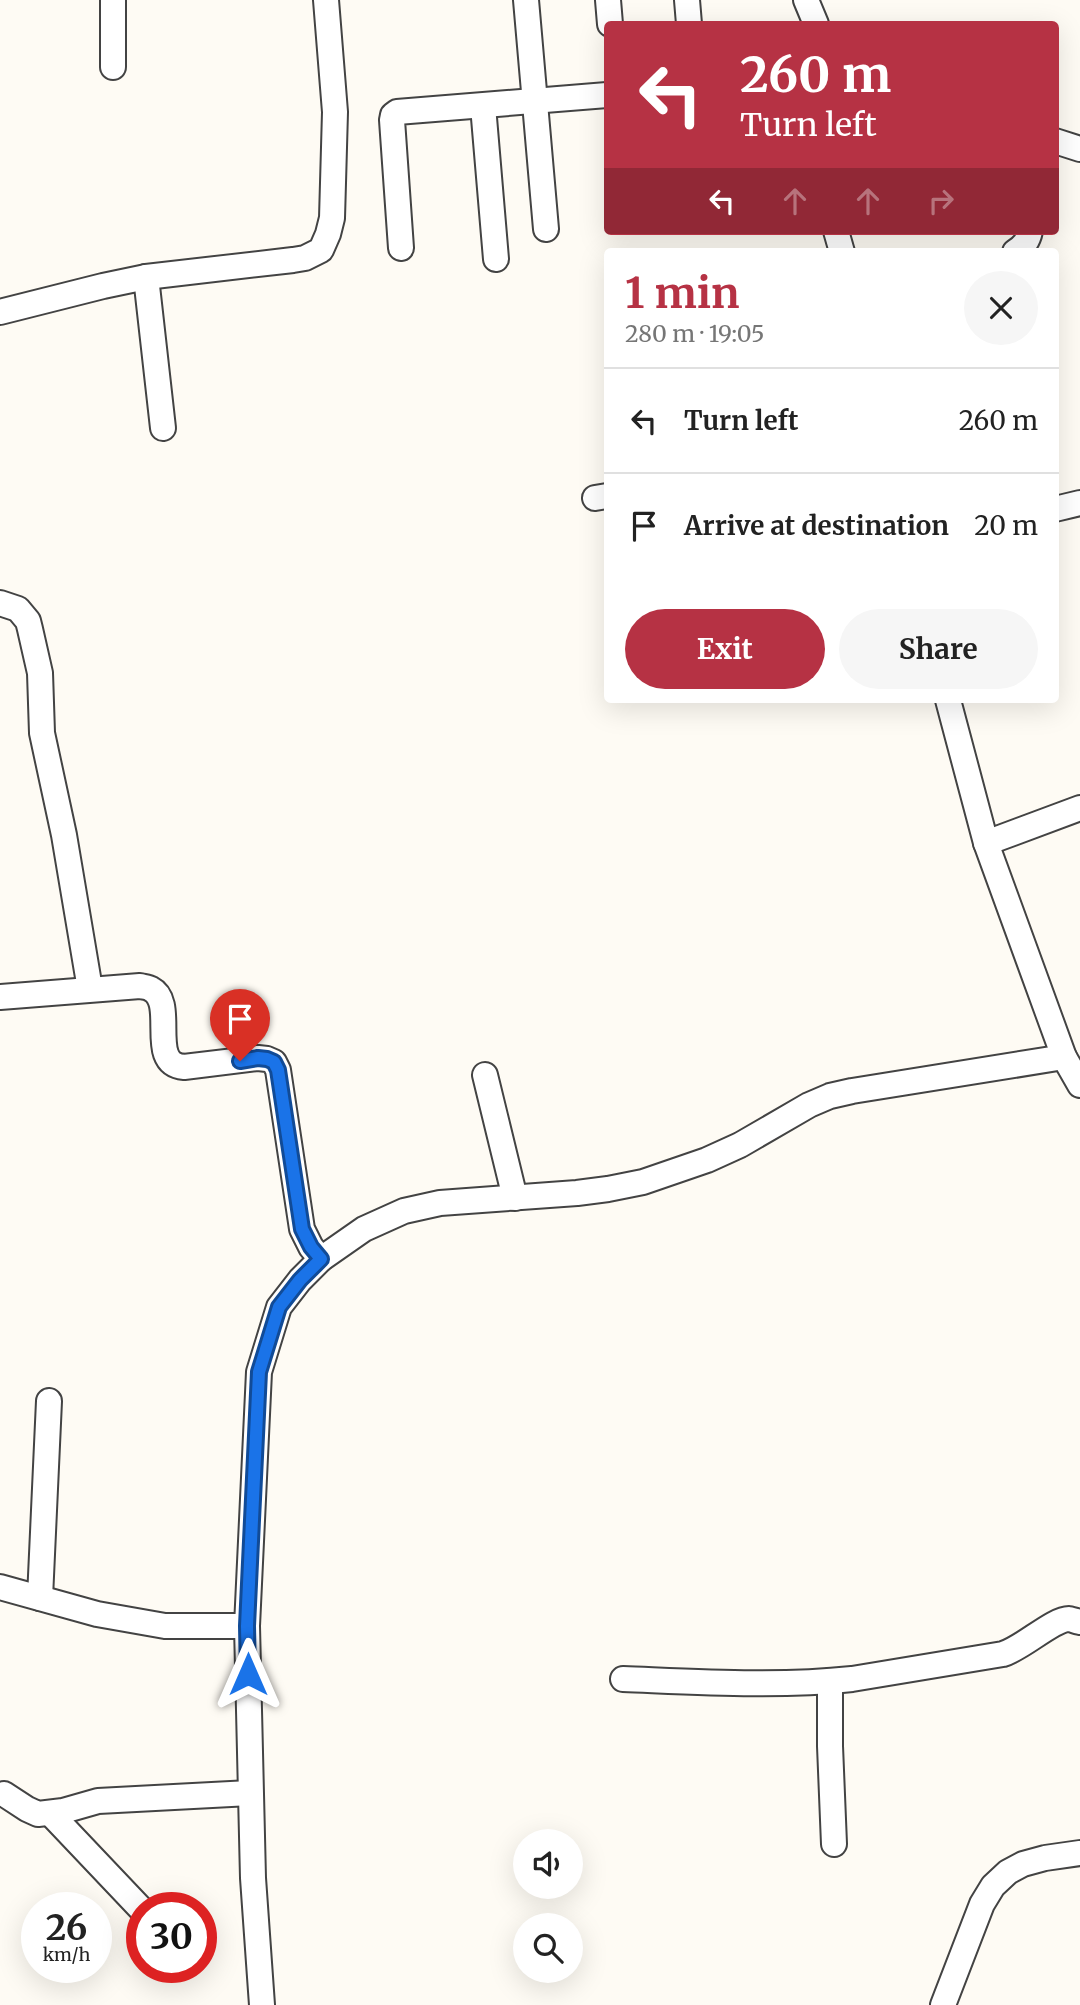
<!DOCTYPE html>
<html lang="en">
<head>
<meta charset="utf-8">
<style>
  body { margin:0; font-family:Merriweather,serif; background:#f6f6f6; color:#222; height:100vh; display:flex; flex-direction:column; font-size:26px; white-space:nowrap }
  * { box-sizing:border-box; margin:0 }
  p { font-size:23px; color:#767676 }
  .icon { flex:none; width:38px; height:38px; fill:none; stroke:currentColor; stroke-width:2; stroke-linecap:round; stroke-linejoin:round }
  .map { position:relative; flex:1; overflow:hidden }
  .sheet { position:absolute; left:604px; top:248px; width:455px; height:455px; display:flex; flex-direction:column; background:#fff; border-radius:7px; box-shadow:0 7px 28px #0002 }
  .sheet>* { flex:none }
  .hud { position:absolute; left:604px; top:21px; width:455px; height:214px; border-radius:7px; box-shadow:0 7px 28px #0002; background:#b63244; color:#fff; overflow:hidden }
  .controls { position:absolute; left:513px; top:1829px; display:grid; gap:14px }
  .controls a { display:grid; place-items:center; width:70px; height:70px; border-radius:50%; background:#fff; box-shadow:0 7px 28px #0002; font-size:35px }
  .speed { position:absolute; left:21px; top:1892px; display:flex; gap:14px; font-size:35px; font-weight:700; text-align:center }
  .speed>* { display:grid; place-content:center; width:91px; height:91px; border-radius:50%; background:#fff; box-shadow:0 7px 28px #0002; line-height:1 }
  .speed small { font-size:18px; font-weight:400 }
  .speed .limit { border:10px solid #d22; background:#fff; color:#111 }
  .pin { position:absolute; display:grid; place-items:center; width:60px; height:60px; color:#fff; margin:-72px -30px; border-radius:50% 50% 50% 0; rotate:-45deg; box-shadow:0 0 7px #0007 }
  .pin .icon { rotate:45deg }
  .me { position:absolute; width:77px; margin:-38px; rotate:0deg; stroke-linejoin:round; filter:drop-shadow(0 0 5px #0008) }
  .turn { display:flex; align-items:center; gap:24px; height:147px; padding:0 21px; font-size:32px }
  .turn .icon { width:91px; height:91px; stroke-width:2.5 }
  .turn b { display:block; font-size:49px; line-height:60px }
  .lanes { display:flex; align-items:center; height:66px; padding:0 21px; background:#0003; justify-content:center; gap:35px; direction:ltr }
  .lanes .off { opacity:.35 }
  .round { display:grid; place-items:center; flex:none; width:74px; height:74px; border-radius:37px; background:#f6f6f6 }
  .summary { display:flex; align-items:center; justify-content:space-between; height:119px; padding:0 21px }
  h1 { font-size:42px; font-weight:700; line-height:52px; color:#b63244 }
  .cta { display:flex; gap:14px; margin-top:auto; padding:14px 21px }
  .cta a { flex:1; height:80px; border-radius:42px; background:#b63244; color:#fff; font-size:28px; font-weight:700; line-height:80px; text-align:center }
  .cta a+a { background:#f6f6f6; color:#222 }
  ul { padding:0; list-style:none }
  li { display:flex; align-items:center; gap:21px; height:105px; padding:0 21px; border-top:2px solid #e0e0e0 }
  li div { flex:1 }
  li b { display:block; font-size:26px }
  li em { font-style:normal }
  .map>svg:first-child { display:block }
</style>
</head>
<body>
<div class="map">
<svg width="1080" height="2005" viewBox="0 0 1080 2005">
  <rect width="100%" height="100%" fill="#fefbf4"/>
  <g fill="none" stroke-linecap="round" stroke-linejoin="round">
    <defs>
      <g id="minor">
        <polyline points="113,0 113,67"/>
        <polyline points="526,0 546,229"/>
        <polyline points="608,0 610,24"/>
        <polyline points="687,0 689,24"/>
        <polyline points="806,0 816,24"/>
        <polyline points="483,106 496,259"/>
        <polyline points="1055,141 1080,149"/>
        <polyline points="836,231 842,252"/>
        <polyline points="401,248 392,120 393,115 397,112 607,95"/>
        <path d="M1015,252C1024,246 1028,241 1030,231"/>
        <polyline points="146,277 163,428"/>
        <polyline points="0,312 103,286 146,277 293,260 305,258 321,250 328,234 332,218 335,112 326,0"/>
        <polyline points="595,498 607,496"/>
        <polyline points="1055,509 1080,503"/>
        <polyline points="0,603 18,609 28,621 30,629 40,673 42,733 64,835 90,989"/>
        <polyline points="948,700 986,843 1064,1057 1080,1085"/>
        <polyline points="986,843 1080,808"/>
        <path d="M0,997L140,986C144,987 148,987 151,989C178,1003 146,1064 184,1067L258,1058L267,1059L274,1062L278,1070L302,1229L311,1247L321,1259"/>
        <polyline points="485,1075 515,1198"/>
        <polyline points="0,1587 97,1614 165,1626 247,1626"/>
        <polyline points="40,1598 49,1401"/>
        <path d="M623,1679C699,1682 777,1687 852,1679L1003,1654C1023,1648 1053,1619 1069,1619C1070,1619 1079,1622 1080,1622"/>
        <polyline points="830,1681 830,1746 834,1844"/>
        <polyline points="4,1794 27,1809 38,1814 63,1811 98,1801 250,1793"/>
        <polyline points="50,1813 142,1910"/>
        <polyline points="262,2005 253,1878 247,1626 259,1372 279,1307 300,1280 321,1259 364,1229 404,1211 440,1203 577,1193 608,1189 643,1182 707,1160 740,1145 809,1105 830,1096 852,1091 1064,1057"/>
        <polyline points="943,2005 982,1904 993,1886 1008,1872 1023,1864 1045,1858 1080,1853"/>
      </g>
    </defs>
    <!-- minor casing -->
    <use href="#minor" stroke="#434343" stroke-width="28"/>
    <!-- minor -->
    <use href="#minor" stroke="#fff" stroke-width="24"/>
  </g>
  <g fill="none" stroke-linecap="round" stroke-linejoin="round">
    <defs>
      <polyline id="route" points="240,1061 258,1058 267,1059 274,1062 278,1070 302,1229 311,1247 321,1259 300,1280 279,1307 259,1372 247,1626 248,1674"/>
    </defs>
    <!-- route casing -->
    <use href="#route" stroke="#114b97" stroke-width="18"/>
    <!-- route -->
    <use href="#route" stroke="#1a73e8" stroke-width="12"/>
  </g>
</svg>
<div class="controls">
<a><svg class="icon" aria-label="sound" viewBox="0 0 24 24"><path d="M4 9h4l5-4v14l-5-4H4zM17 9q2 3 0 6"/></svg></a>
<a><svg class="icon" aria-label="search" viewBox="0 0 24 24"><circle cx="10" cy="10" r="6"/><path d="M15 15l6 6"/></svg></a>
</div>
<div class="speed"><div>26<small>km/h</small></div><div class="limit">30</div></div>
<div class="pin" style="left:240px;top:1061px;background:#d93025"><svg class="icon" aria-label="arrive" viewBox="0 0 24 24"><path d="M6 21V4h12l-3 4 3 4H6"/></svg></div>
<svg class="me" style="left:248px;top:1674px" viewBox="-20 -20 40 40"><path d="M0-17L14 15 0 8-14 15z" fill="#1a73e8" stroke="#fff" stroke-width="4"/></svg>
<div class="hud">
<div class="turn"><svg class="icon" aria-label="left" viewBox="0 0 24 24"><path d="M17 20v-9H6M10 6l-5 5 5 5"/></svg><div><b>260 m</b>Turn left</div></div>
<div class="lanes"><svg class="icon" aria-label="left" viewBox="0 0 24 24"><path d="M17 20v-9H6M10 6l-5 5 5 5"/></svg><svg class="icon off" aria-label="ahead" viewBox="0 0 24 24"><path d="M12 20V5M6 11l6-6 6 6"/></svg><svg class="icon off" aria-label="ahead" viewBox="0 0 24 24"><path d="M12 20V5M6 11l6-6 6 6"/></svg><svg class="icon off" aria-label="right" viewBox="0 0 24 24"><path d="M7 20v-9h11M14 6l5 5-5 5"/></svg></div>
</div>
<section class="sheet">
<div class="summary"><div><h1>1 min</h1><p>280 m · 19:05</p></div><a class="round"><svg class="icon" aria-label="close" viewBox="0 0 24 24"><path d="M6 6l12 12M18 6L6 18"/></svg></a></div>
<ul>
<li><svg class="icon" aria-label="left" viewBox="0 0 24 24"><path d="M17 20v-9H6M10 6l-5 5 5 5"/></svg><div><b>Turn left</b></div><em>260 m</em></li>
<li><svg class="icon" aria-label="arrive" viewBox="0 0 24 24"><path d="M6 21V4h12l-3 4 3 4H6"/></svg><div><b>Arrive at destination</b></div><em>20 m</em></li>
</ul>
<div class="cta"><a>Exit</a><a>Share</a></div>
</section>
</div>
</body>
</html>
